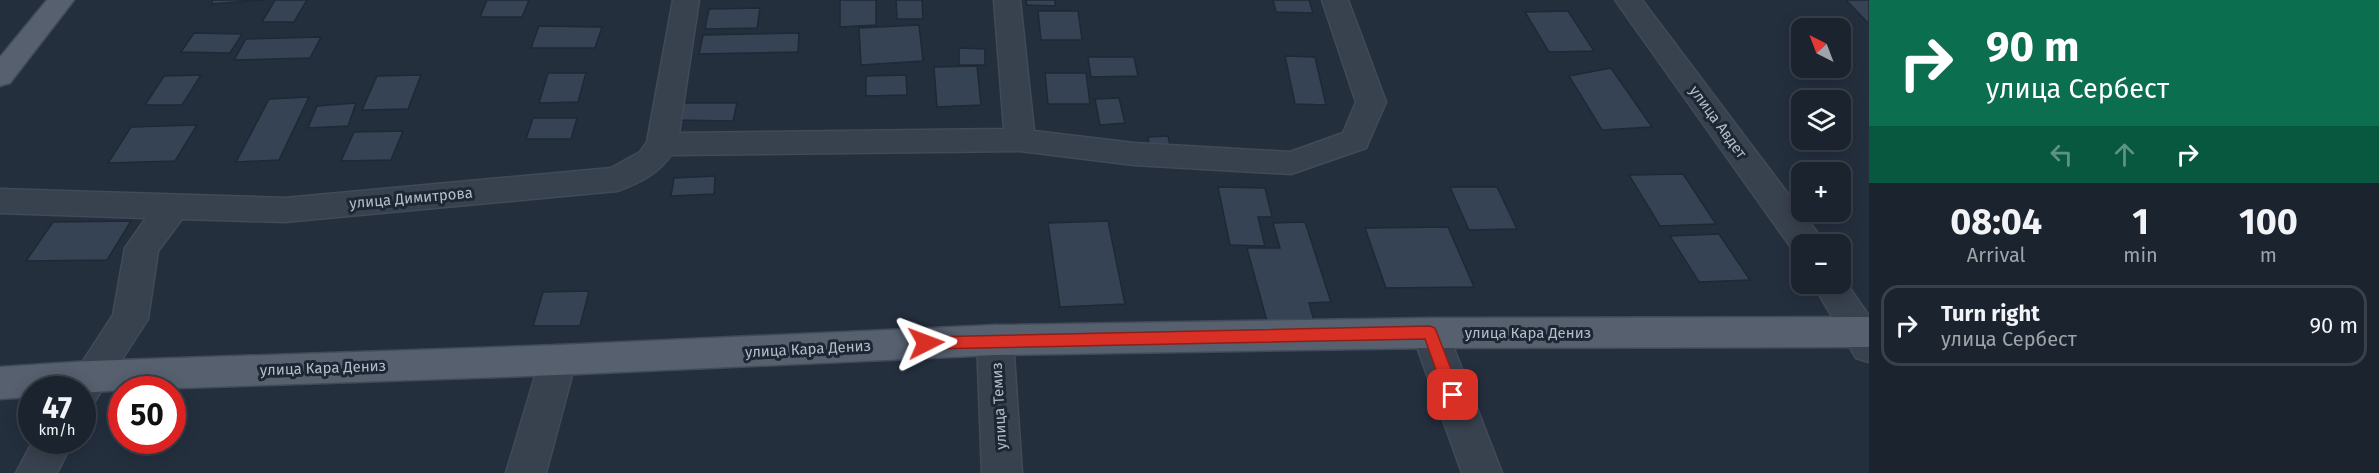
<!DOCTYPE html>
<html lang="en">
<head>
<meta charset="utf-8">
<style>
  body { margin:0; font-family:"Fira Sans",sans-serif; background:#282f3a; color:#f1f3f6; height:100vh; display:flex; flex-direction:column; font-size:22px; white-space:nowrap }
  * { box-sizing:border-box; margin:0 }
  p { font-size:20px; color:#a0a4aa }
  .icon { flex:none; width:33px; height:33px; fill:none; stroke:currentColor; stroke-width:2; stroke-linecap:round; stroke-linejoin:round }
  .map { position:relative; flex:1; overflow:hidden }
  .sheet { display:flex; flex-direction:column; background:#1b232e; width:510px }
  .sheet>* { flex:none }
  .hud { background:#0b6e4f; color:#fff; overflow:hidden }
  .needle { width:39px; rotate:318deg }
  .buttons { position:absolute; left:1791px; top:18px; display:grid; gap:12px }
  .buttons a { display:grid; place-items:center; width:60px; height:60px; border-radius:12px; background:#1b232e; box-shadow:0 3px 15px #0003,0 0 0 2px #39404a; font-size:30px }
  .speed { position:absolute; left:18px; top:376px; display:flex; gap:12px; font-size:30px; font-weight:700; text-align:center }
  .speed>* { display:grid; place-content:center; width:78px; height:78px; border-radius:50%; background:#1b232e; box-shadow:0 3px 15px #0003,0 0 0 2px #39404a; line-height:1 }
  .speed small { font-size:15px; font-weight:400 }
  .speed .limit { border:9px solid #d22; background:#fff; color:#111 }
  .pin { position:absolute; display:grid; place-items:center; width:51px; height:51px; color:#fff; margin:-26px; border-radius:12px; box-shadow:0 3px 9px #0006 }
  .me { position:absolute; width:66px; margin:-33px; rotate:87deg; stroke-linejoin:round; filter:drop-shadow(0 0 4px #0008) }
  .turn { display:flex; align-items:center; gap:21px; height:126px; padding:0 18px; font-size:27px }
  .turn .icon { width:78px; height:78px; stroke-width:2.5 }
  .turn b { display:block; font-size:42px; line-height:51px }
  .lanes { display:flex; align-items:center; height:57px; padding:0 18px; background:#0003; justify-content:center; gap:30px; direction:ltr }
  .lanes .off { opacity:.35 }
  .eta { display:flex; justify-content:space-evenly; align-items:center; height:102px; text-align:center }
  .eta b { font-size:36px; font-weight:700; line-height:42px }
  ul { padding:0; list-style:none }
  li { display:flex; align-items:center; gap:18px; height:81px; margin:0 12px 9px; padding:0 6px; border:3px solid #39404a; border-radius:18px }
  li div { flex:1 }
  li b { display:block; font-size:22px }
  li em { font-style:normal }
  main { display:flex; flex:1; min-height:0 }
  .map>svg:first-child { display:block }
</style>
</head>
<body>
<main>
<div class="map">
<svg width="1869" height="473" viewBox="0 0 1869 473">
  <rect width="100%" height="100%" fill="#242f3e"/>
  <!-- building -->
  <g fill="#364354" stroke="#1f2835" stroke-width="1.5">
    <polygon points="213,0 264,0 211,4"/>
    <polygon points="275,0 307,0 294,22 262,22"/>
    <polygon points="487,0 529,0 522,17 480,17"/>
    <polygon points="840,0 876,0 876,25 840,27"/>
    <polygon points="896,0 922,0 923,19 897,19"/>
    <polygon points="1026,0 1055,0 1055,6 1027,5"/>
    <polygon points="1273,0 1309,0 1313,13 1276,12"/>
    <polygon points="1846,0 1869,0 1869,24"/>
    <polygon points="760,8 757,28 705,29 709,9"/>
    <polygon points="1038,11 1078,11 1082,40 1041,40"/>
    <polygon points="1568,11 1594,51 1549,52 1525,12"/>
    <polygon points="919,25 923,61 861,65 859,28"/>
    <polygon points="539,26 602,27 595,48 531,48"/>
    <polygon points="194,33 242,34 230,53 181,52"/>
    <polygon points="799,33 798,52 699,54 703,35"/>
    <polygon points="321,37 310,58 234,60 246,39"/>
    <polygon points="959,48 985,49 985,65 959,65"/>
    <polygon points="1285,56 1315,57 1326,105 1295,104"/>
    <polygon points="1088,57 1134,57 1138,76 1091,77"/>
    <polygon points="977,66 981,105 937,107 934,67"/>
    <polygon points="1611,68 1652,127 1602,130 1569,76"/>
    <polygon points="548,73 586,73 578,102 539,103"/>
    <polygon points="1045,73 1086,73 1090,104 1048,104"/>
    <polygon points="201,75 182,105 145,105 164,76"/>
    <polygon points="421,75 408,109 362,110 377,76"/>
    <polygon points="906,75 907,95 866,96 866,76"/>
    <polygon points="309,97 279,160 236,162 269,99"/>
    <polygon points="1119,98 1125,123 1100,125 1095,99"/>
    <polygon points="356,103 348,126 308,128 317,106"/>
    <polygon points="677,103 737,103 733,121 673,120"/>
    <polygon points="533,118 577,118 571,139 526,139"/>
    <polygon points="197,125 175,161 108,163 131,127"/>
    <polygon points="403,131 391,160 341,161 354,132"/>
    <polygon points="1168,136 1171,150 1150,150 1148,137"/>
    <polygon points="1683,174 1716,224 1660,226 1629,175"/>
    <polygon points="715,176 714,194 671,196 674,178"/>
    <polygon points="1218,187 1265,188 1272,217 1258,217 1265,246 1230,245"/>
    <polygon points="1450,187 1497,187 1517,229 1469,230"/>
    <polygon points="131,221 107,260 26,261 53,222"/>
    <polygon points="1108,221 1125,304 1060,307 1048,223"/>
    <polygon points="1305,222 1331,302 1309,303 1315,324 1268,325 1247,248 1280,248 1273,223"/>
    <polygon points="1448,227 1474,287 1386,288 1365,228"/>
    <polygon points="1719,234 1750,280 1699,282 1670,236"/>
    <polygon points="589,291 580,326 533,326 543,292"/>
  </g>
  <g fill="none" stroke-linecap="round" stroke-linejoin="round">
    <defs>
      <g id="minor">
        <path d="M673,0H699L679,133L1004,129L994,0H1020L1034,131L1134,143L1290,152L1343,133L1356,102L1322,0H1348L1386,102L1366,148L1291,174L1134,165L1020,151L671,155C659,173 638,184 617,191L284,222L182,219L158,251L148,319L95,401L82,406V390H64L113,315L125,248L146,218L0,213V189L284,198L611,168L640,152L647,142Z"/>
        <polygon points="1615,0 1642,0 1819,235 1823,244 1802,244 1802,255 1795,253"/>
        <polygon points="1840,274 1869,316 1869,362 1856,358 1813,284 1840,284"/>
        <polygon points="1430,318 1443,323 1448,333 1502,473 1462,473 1412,333 1417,323"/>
        <polygon points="995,325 1008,329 1013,340 1022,473 982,473 977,340 982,329"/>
        <polygon points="558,345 571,349 576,360 546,473 506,473 540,360 545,349"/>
        <polygon points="33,441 73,441 57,473 16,473"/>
      </g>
      <g id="major">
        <polygon points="47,0 74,0 10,83 0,86 0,57"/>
        <polygon points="1869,317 1869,347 1430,348 995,355 558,375 122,390 82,393 82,390 32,390 32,397 0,399 0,367 90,361 558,345 995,325 1430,318"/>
      </g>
    </defs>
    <!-- minor casing -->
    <use href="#minor" stroke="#414a57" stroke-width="3"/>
    <!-- major casing -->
    <use href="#major" stroke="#414a57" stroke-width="3"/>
    <!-- minor -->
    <use href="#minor" fill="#38414e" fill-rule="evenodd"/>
    <!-- major -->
    <use href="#major" fill="#56606e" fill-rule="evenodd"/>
  </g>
  <!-- route -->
  <polygon fill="#d93025" stroke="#8d1f18" stroke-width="1.5" points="1430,326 1435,328 1437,333 1461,395 1458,400 1453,402 1448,400 1445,395 1425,339 926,349 921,348 919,343 921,339 926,337"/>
  <g text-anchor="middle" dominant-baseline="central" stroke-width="6" stroke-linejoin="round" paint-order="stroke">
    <!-- street labels -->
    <g font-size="15" fill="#b4bcc9" stroke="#1d2633">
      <text transform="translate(1718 122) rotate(54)">улица Авдет</text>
      <text transform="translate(411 198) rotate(-5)">улица Димитрова</text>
      <text x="1528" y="333">улица Кара Дениз</text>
      <text transform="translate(808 349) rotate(-3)">улица Кара Дениз</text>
      <text transform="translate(323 368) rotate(-2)">улица Кара Дениз</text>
      <text transform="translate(999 406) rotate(-93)">улица Темиз</text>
    </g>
  </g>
</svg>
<div class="buttons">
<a><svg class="needle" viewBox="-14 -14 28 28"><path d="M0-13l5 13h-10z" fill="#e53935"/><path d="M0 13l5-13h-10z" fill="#a0a4aa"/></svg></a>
<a><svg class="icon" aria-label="layers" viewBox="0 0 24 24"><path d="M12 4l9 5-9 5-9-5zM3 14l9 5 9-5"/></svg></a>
<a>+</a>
<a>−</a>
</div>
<div class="speed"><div>47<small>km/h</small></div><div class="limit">50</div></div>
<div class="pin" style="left:1453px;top:395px;background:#d93025"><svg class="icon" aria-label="arrive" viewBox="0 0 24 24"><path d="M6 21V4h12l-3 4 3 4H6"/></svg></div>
<svg class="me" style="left:926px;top:343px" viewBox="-20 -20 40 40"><path d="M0-17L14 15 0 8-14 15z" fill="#d93025" stroke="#fff" stroke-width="4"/></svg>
</div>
<section class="sheet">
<div class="hud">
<div class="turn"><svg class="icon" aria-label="right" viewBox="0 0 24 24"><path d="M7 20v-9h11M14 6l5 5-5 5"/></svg><div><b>90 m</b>улица Сербест</div></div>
<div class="lanes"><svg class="icon off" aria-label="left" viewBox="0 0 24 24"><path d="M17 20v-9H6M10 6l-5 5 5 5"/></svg><svg class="icon off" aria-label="ahead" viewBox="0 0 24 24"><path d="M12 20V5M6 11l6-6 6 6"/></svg><svg class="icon" aria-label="right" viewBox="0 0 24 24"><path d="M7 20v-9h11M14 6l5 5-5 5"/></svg></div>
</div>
<div class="eta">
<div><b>08:04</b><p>Arrival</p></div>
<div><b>1</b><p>min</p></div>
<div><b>100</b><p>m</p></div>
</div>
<ul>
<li><svg class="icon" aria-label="right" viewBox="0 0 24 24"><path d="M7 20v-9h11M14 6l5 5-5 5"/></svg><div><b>Turn right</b><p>улица Сербест</p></div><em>90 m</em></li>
</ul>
</section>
</main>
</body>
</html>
